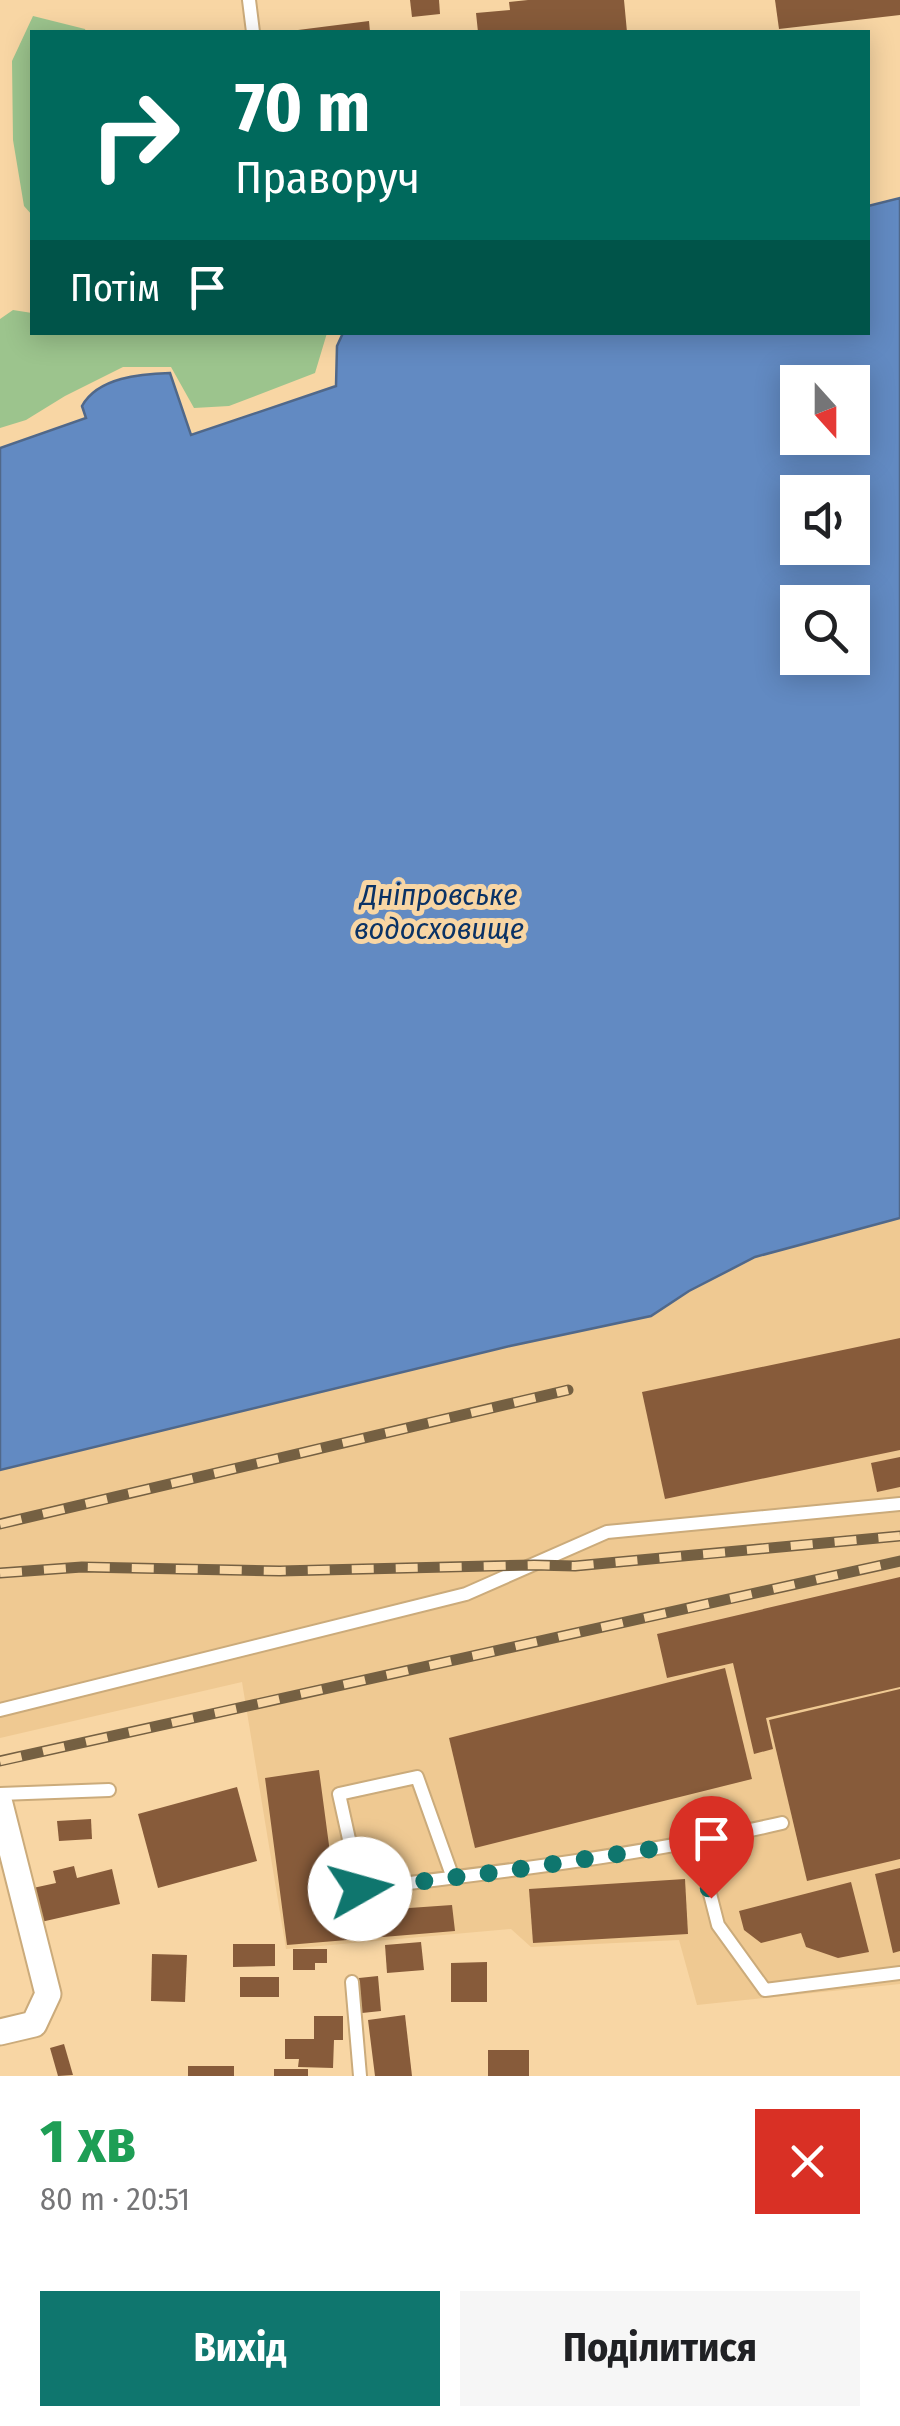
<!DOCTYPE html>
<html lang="uk">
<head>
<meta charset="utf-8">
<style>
  body { margin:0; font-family:"Fira Sans Condensed",sans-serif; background:#f6f6f6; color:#202124; height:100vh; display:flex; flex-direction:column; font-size:38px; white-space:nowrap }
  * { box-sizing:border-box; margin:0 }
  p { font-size:32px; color:#757577 }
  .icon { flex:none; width:55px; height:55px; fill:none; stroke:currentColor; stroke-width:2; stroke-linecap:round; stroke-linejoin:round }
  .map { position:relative; height:2076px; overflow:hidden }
  .sheet { display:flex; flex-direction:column; background:#fff; flex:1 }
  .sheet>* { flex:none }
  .banner { position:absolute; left:30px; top:30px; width:840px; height:305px; border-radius:0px; box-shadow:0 5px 25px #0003; background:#00695c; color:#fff; overflow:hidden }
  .needle { width:65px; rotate:159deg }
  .fabs { position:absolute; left:780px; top:365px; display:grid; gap:20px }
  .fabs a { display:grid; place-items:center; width:90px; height:90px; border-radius:0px; background:#fff; box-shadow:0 5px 25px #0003; font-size:50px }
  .pin { position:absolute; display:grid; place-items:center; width:85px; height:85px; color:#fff; margin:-102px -42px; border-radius:50% 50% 50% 0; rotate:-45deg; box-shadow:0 0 10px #0007 }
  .pin .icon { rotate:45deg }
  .me { position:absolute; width:110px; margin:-55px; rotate:83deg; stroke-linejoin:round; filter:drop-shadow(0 0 8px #0008) }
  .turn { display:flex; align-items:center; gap:35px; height:210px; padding:0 40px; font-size:45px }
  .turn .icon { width:130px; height:130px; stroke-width:2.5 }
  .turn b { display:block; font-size:70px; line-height:85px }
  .then { display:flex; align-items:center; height:95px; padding:0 40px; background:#0003; gap:20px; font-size:38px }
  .round { display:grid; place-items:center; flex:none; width:105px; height:105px; border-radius:0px; background:#f6f6f6 }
  .overview { display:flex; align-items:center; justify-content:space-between; height:170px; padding:0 40px }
  h1 { font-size:60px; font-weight:700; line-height:75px; color:#1e9e55 }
  .button { display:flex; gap:20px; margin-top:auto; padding:20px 40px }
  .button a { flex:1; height:115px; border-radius:0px; background:#0f766e; color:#fff; font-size:40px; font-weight:700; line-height:115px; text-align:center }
  .button a+a { background:#f6f6f6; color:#202124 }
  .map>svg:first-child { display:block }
</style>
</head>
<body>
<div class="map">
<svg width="900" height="2076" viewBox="0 0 900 2076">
  <rect width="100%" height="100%" fill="#f8d6a4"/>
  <!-- built -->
  <polygon fill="#efc992" points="900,1218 900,1984 697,2005 679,1940 531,1947 511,1929 286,1949 242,1682 0,1738 0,1470 510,1346 651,1316 689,1291 755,1257"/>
  <!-- green -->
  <g fill="#9cc48d">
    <polygon points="33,16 85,29 86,32 32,32 32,215 24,206 13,140 12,61"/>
    <polygon points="13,310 32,313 32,332 327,333 315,373 229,406 194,408 171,367 123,367 65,396 26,420 0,428 0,319"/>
  </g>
  <!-- water -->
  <path fill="#628ac2" stroke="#50688a" stroke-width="2.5" fill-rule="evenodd" d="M900,198V1218L755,1257L689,1291L651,1316L510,1346L0,1470V448L86,418L82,406C98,377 141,374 170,373L191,435L336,386L337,346L343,333L868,332V206ZM798,382H852V438H798ZM798,492H852V548H798ZM798,602H852V658H798Z"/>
  <!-- building -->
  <g fill="#875b3a">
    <polygon points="410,0 439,0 440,14 412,17"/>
    <polygon points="528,0 624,0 627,32 478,32 476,13 510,10 509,2"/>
    <polygon points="775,0 900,0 900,15 779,29"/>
    <polygon points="369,21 370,32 299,32 298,30"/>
    <polygon points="900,1338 900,1450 665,1499 642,1392"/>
    <polygon points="900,1457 900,1487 877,1492 871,1463"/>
    <polygon points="900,1577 900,1687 766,1718 773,1749 754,1754 733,1663 667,1678 657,1634"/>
    <polygon points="725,1668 752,1779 475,1848 449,1738"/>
    <polygon points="900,1689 900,1859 807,1881 769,1720"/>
    <polygon points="319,1770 338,1913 452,1905 455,1931 287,1945 265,1778"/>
    <polygon points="237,1787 257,1861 158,1888 138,1814"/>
    <polygon points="91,1819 92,1839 59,1841 57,1821"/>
    <polygon points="74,1866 77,1878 112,1869 120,1904 41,1922 33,1888 56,1883 53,1871"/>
    <polygon points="900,1868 900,1951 893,1953 875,1874"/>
    <polygon points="685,1879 688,1934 533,1943 529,1889"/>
    <polygon points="851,1882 869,1952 838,1958 806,1947 801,1933 761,1943 744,1930 739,1911"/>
    <polygon points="421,1942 424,1970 387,1973 385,1945"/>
    <polygon points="233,1944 275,1944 275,1966 233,1967"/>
    <polygon points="293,1949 327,1949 327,1963 315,1963 315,1970 293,1970"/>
    <polygon points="152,1954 187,1955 185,2002 151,2001"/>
    <polygon points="487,1962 487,2002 451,2002 451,1963"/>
    <polygon points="378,1976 381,2011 362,2013 359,1978"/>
    <rect x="240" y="1977" width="39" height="20"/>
    <polygon points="405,2015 412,2076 375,2076 368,2020"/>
    <polygon points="314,2016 343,2016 343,2040 334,2040 333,2068 298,2067 299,2059 285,2059 285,2039 314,2039"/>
    <polygon points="64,2044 73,2075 58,2076 50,2048"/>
    <rect x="488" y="2050" width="41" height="26"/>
    <rect x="188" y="2066" width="46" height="10"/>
    <rect x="274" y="2069" width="34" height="7"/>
  </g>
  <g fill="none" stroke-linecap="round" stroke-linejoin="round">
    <defs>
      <g id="lane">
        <polyline points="249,0 253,32"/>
        <polyline points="0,1710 466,1594 607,1532 900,1504"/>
        <polyline points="0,1794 109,1790"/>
        <polyline points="697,1843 718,1925 765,1990 900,1973"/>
        <path d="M453,1878L417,1777L339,1794L360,1889C501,1872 643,1855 782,1823"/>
        <polyline points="352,1982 360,2076"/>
      </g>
      <polyline id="street" points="0,1804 48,1994 34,2024 0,2032"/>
    </defs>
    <!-- lane casing -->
    <use href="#lane" stroke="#cbab7b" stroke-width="16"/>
    <!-- street casing -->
    <use href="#street" stroke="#cbab7b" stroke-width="29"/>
    <!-- lane -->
    <use href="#lane" stroke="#fff" stroke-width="12"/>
    <!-- street -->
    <use href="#street" stroke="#fff" stroke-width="25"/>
    <defs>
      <g id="rail">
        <polyline points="0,1524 568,1390"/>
        <polyline points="0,1573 82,1567 280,1571 534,1565 575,1566 900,1536"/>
        <polyline points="0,1761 900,1561"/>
      </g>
    </defs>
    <!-- rail casing -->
    <use href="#rail" stroke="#756042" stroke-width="11"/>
    <!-- rail -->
    <use href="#rail" stroke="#f8d6a4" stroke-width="8" stroke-dasharray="22" stroke-linecap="butt"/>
  </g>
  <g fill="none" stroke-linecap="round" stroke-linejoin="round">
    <!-- route -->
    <polyline stroke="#0f766e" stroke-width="18" stroke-dasharray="0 32.4" points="360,1889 506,1871 698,1842 711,1898"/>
  </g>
  <g text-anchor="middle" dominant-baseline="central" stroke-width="10" stroke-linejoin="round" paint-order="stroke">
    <!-- water labels -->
    <g font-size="30" font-style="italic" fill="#0a3265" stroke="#f8d6a4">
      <text x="439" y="895">Дніпровське<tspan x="439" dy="34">водосховище</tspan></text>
    </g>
  </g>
</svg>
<div class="fabs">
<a><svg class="needle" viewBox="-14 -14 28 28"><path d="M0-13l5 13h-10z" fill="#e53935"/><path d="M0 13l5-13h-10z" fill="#757577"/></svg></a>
<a><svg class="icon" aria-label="sound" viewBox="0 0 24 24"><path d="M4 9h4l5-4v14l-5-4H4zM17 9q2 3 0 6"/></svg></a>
<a><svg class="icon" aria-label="search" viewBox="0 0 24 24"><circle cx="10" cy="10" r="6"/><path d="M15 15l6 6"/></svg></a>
</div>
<div class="pin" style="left:711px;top:1898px;background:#d93025"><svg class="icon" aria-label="arrive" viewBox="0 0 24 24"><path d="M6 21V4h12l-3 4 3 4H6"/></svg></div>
<svg class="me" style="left:360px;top:1889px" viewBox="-20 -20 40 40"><circle r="19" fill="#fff"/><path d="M0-13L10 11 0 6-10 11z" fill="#0f766e"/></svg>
<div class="banner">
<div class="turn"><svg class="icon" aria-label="right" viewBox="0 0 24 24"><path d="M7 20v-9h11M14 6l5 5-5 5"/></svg><div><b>70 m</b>Праворуч</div></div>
<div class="then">Потім<svg class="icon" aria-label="arrive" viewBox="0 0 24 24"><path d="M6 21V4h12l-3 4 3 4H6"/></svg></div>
</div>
</div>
<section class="sheet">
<div class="overview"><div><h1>1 хв</h1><p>80 m · 20:51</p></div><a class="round" style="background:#d93025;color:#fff"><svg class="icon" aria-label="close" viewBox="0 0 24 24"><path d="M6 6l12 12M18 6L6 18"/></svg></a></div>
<div class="button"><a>Вихід</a><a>Поділитися</a></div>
</section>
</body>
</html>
